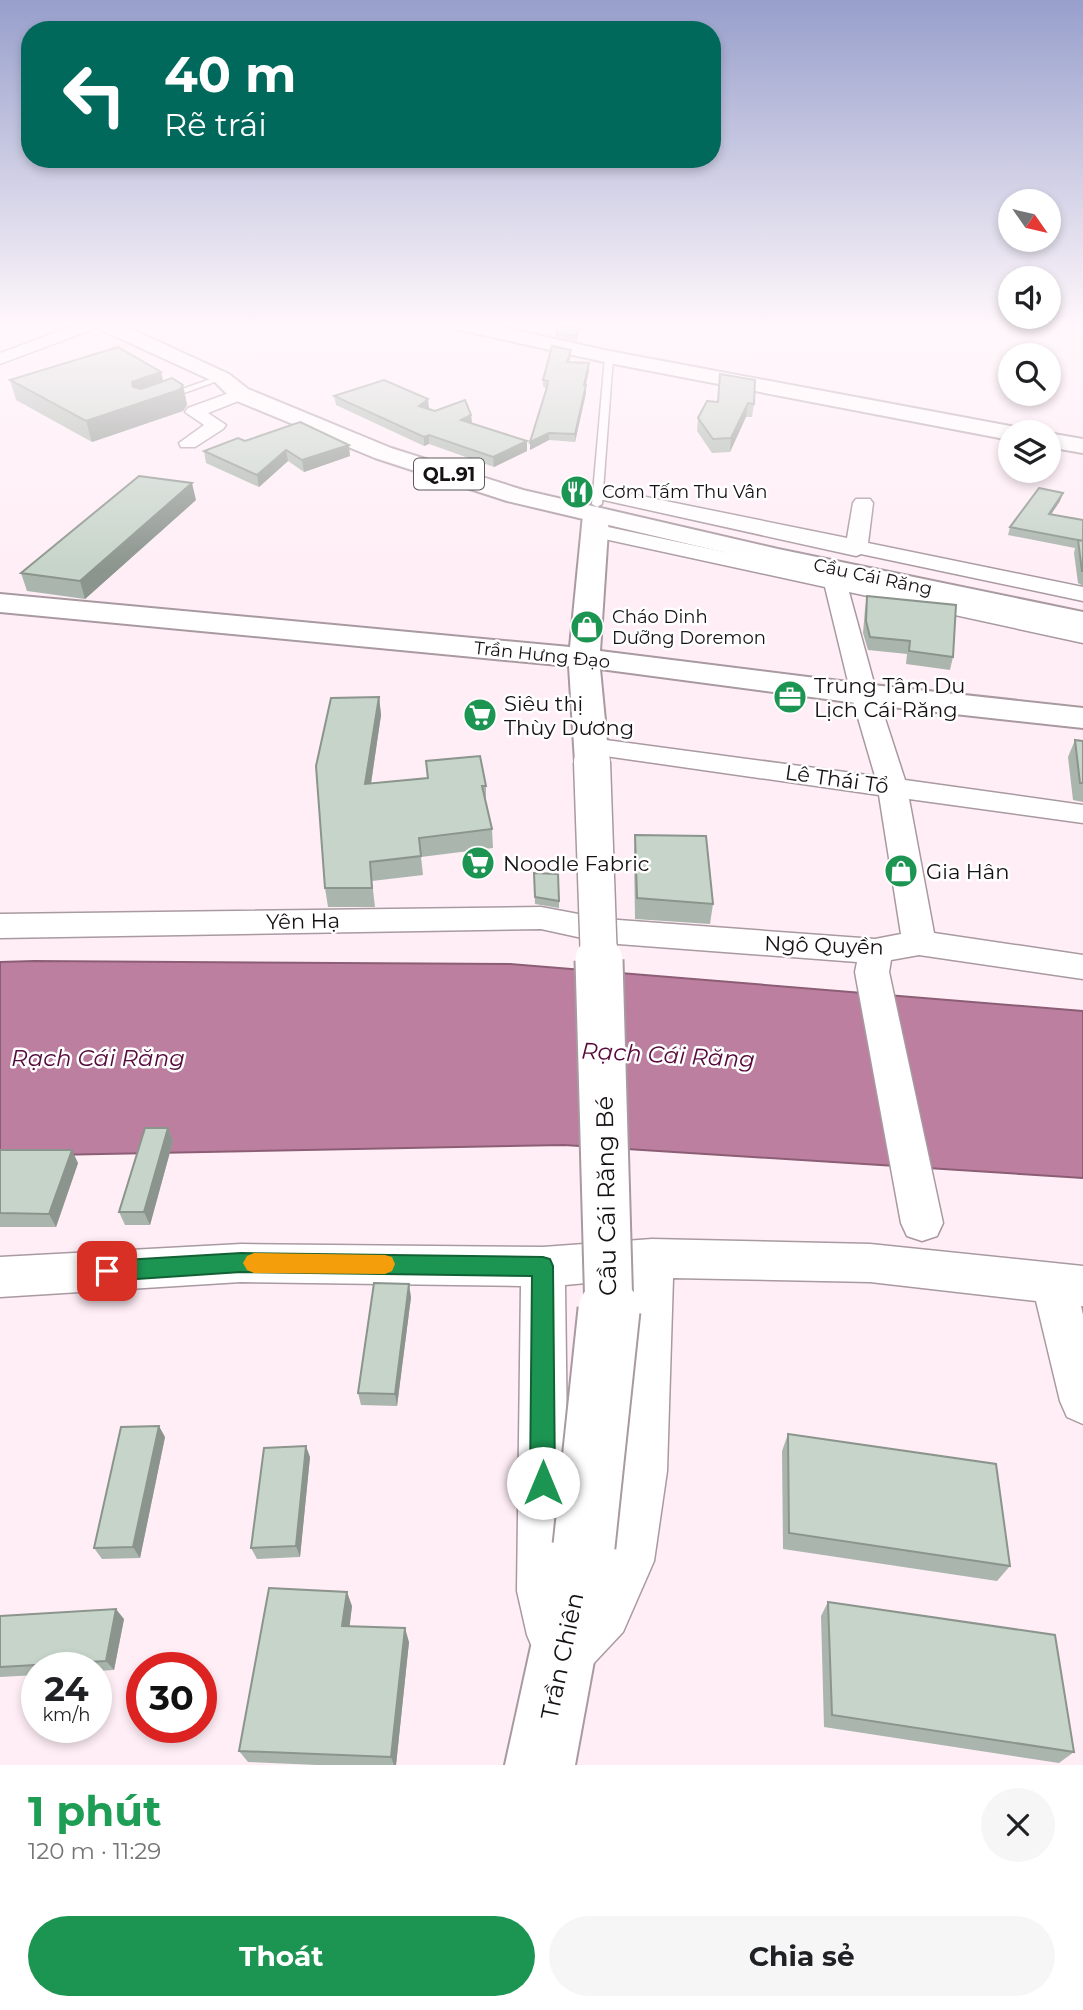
<!DOCTYPE html>
<html lang="vi">
<head>
<meta charset="utf-8">
<style>
  body { margin:0; font-family:Montserrat,sans-serif; background:#f6f6f6; color:#202124; height:100vh; display:flex; flex-direction:column; font-size:26px; white-space:nowrap }
  * { box-sizing:border-box; margin:0 }
  p { font-size:23px; color:#757577 }
  .icon { flex:none; width:38px; height:38px; fill:none; stroke:currentColor; stroke-width:2; stroke-linecap:round; stroke-linejoin:round }
  .map { position:relative; height:1765px; overflow:hidden }
  .side { display:flex; flex-direction:column; background:#fff; flex:1 }
  .side>* { flex:none }
  .guide { position:absolute; left:21px; top:21px; width:700px; height:147px; border-radius:28px; box-shadow:0 4px 10px #0003; background:#00695c; color:#fff; overflow:hidden }
  .needle { width:46px; rotate:124deg }
  .buttons { position:absolute; left:998px; top:189px; display:grid; gap:14px }
  .buttons a { display:grid; place-items:center; width:63px; height:63px; border-radius:50%; background:#fff; box-shadow:0 4px 10px #0003; font-size:35px }
  .speed { position:absolute; left:21px; top:1652px; display:flex; gap:14px; font-size:35px; font-weight:700; text-align:center }
  .speed>* { display:grid; place-content:center; width:91px; height:91px; border-radius:50%; background:#fff; box-shadow:0 4px 10px #0003; line-height:1 }
  .speed small { font-size:18px; font-weight:400 }
  .speed .limit { border:10px solid #d22; background:#fff; color:#111 }
  .pin { position:absolute; display:grid; place-items:center; width:60px; height:60px; color:#fff; margin:-30px; border-radius:14px; box-shadow:0 4px 10px #0006 }
  .me { position:absolute; width:77px; margin:-38px; rotate:0deg; stroke-linejoin:round; filter:drop-shadow(0 0 5px #0008) }
  .turn { display:flex; align-items:center; gap:24px; height:147px; padding:0 28px; font-size:32px }
  .turn .icon { width:91px; height:91px; stroke-width:2.5 }
  .turn b { display:block; font-size:49px; line-height:60px }
  .round { display:grid; place-items:center; flex:none; width:74px; height:74px; border-radius:37px; background:#f6f6f6 }
  .headline { display:flex; align-items:center; justify-content:space-between; height:119px; padding:0 28px }
  h1 { font-size:42px; font-weight:700; line-height:52px; color:#1e9e55 }
  .action { display:flex; gap:14px; margin-top:auto; padding:14px 28px }
  .action a { flex:1; height:80px; border-radius:42px; background:#1c9552; color:#fff; font-size:28px; font-weight:700; line-height:80px; text-align:center }
  .action a+a { background:#f6f6f6; color:#202124 }
  .map>svg:first-child { display:block }
</style>
</head>
<body>
<div class="map">
<svg width="1083" height="1765" viewBox="0 0 1083 1765">
  <rect width="100%" height="100%" fill="#ffeef6"/>
  <!-- water -->
  <polygon fill="#bd7f9f" stroke="#8b5e75" stroke-width="2" points="34,961 510,964 1083,1011 1083,1178 564,1145 0,1156 0,962"/>
  <g fill="none" stroke-linecap="round" stroke-linejoin="round">
    <defs>
      <g id="service">
        <polygon points="609,355 613,357 602,504 597,507 592,504 605,357"/>
        <polygon points="219,376 226,378 167,399 160,397"/>
      </g>
      <g id="minor">
        <polygon points="82,323 104,323 101,326 0,364 0,353"/>
        <polygon points="240,389 249,394 246,398 208,413 226,425 223,429 195,447 181,447 179,443 204,425 185,412 188,408"/>
        <polygon points="597,487 847,538 853,503 856,499 870,499 873,503 868,543 1083,587 1083,601 861,554 856,556 590,497 587,493 590,489"/>
        <polygon points="594,524 1083,629 1083,643 849,592 877,694 905,780 1083,805 1083,823 909,799 934,933 1083,955 1083,979 919,955 891,960 889,972 943,1223 937,1236 922,1241 907,1236 901,1223 855,972 857,962 605,943 541,929 0,938 0,914 541,907 605,919 875,939 901,934 879,795 591,754 581,752 577,746 581,740 591,738 875,776 851,694 825,587 586,535 583,530 586,525"/>
        <path d="M652,1239L870,1244L1083,1266V1306H1081L1083,1315V1424L1067,1417L1060,1401L1036,1301L870,1282L673,1278L667,1471L654,1561L623,1632L593,1664L574,1672L535,1654L527,1635L517,1591L521,1286L241,1282L0,1297V1257L241,1244L543,1247ZM630,1279L619,1471L604,1556L585,1594L573,1607L569,1591L565,1285Z"/>
      </g>
      <g id="tertiary">
        <polygon points="447,323 482,323 609,351 1010,426 1018,428 1021,432 1010,432 1010,440 609,363 456,329"/>
        <polygon points="1048,433 1083,439 1083,453 1048,447"/>
        <polygon points="596,507 605,510 609,515 600,651 864,684 1083,708 1083,728 864,704 600,669 609,762 604,769 592,772 580,769 575,762 569,666 0,612 0,594 570,647 583,515 587,510"/>
        <polygon points="584,1515 606,1524 615,1546 575,1765 505,1765 553,1546 562,1524"/>
      </g>
      <polygon id="trunk" points="93,323 118,323 229,374 248,389 391,448 523,490 778,549 1083,612 1083,630 778,565 507,501 375,458 232,399 215,382 95,327"/>
    </defs>
    <!-- service casing -->
    <use href="#service" stroke="#a999a1" stroke-width="3"/>
    <!-- minor casing -->
    <use href="#minor" stroke="#a999a1" stroke-width="3"/>
    <!-- tertiary casing -->
    <use href="#tertiary" stroke="#a999a1" stroke-width="4"/>
    <!-- trunk casing -->
    <use href="#trunk" stroke="#a999a1" stroke-width="4"/>
    <!-- service -->
    <use href="#service" fill="#fff" fill-rule="evenodd"/>
    <!-- minor -->
    <use href="#minor" fill="#fff" fill-rule="evenodd"/>
    <!-- tertiary -->
    <use href="#tertiary" fill="#fff" fill-rule="evenodd"/>
    <!-- trunk -->
    <use href="#trunk" fill="#fff" fill-rule="evenodd"/>
    <defs>
      <polyline id="tertiary-bridge-far2" points="592,762 599,962"/>
      <polyline id="tertiary-bridge-far1" points="599,960 609,1312"/>
      <polyline id="tertiary-bridge" points="584,1546 609,1310"/>
    </defs>
    <!-- tertiary-bridge-far2 casing -->
    <use href="#tertiary-bridge-far2" stroke="#a999a1" stroke-width="39" stroke-linecap="butt"/>
    <!-- tertiary-bridge-far1 casing -->
    <use href="#tertiary-bridge-far1" stroke="#a999a1" stroke-width="51" stroke-linecap="butt"/>
    <!-- tertiary-bridge casing -->
    <use href="#tertiary-bridge" stroke="#a999a1" stroke-width="65" stroke-linecap="butt"/>
    <!-- tertiary-bridge-far2 -->
    <use href="#tertiary-bridge-far2" stroke="#fff" stroke-width="36"/>
    <!-- tertiary-bridge-far1 -->
    <use href="#tertiary-bridge-far1" stroke="#fff" stroke-width="47"/>
    <!-- tertiary-bridge -->
    <use href="#tertiary-bridge" stroke="#fff" stroke-width="61"/>
  </g>
  <!-- wall -->
  <g fill="#aab6ad">
    <polygon points="582,323 576,341 556,337 556,332"/>
    <polygon points="571,350 571,357 569,362 589,363 589,371 585,385 586,393 575,442 549,440 530,450 546,388 543,387 543,380"/>
    <polygon points="10,380 163,381 183,385 187,405 183,411 92,442 16,400"/>
    <polygon points="334,396 428,399 428,409 435,411 471,415 472,423 527,441 527,451 494,467 429,444 424,446 336,405"/>
    <polygon points="718,402 754,404 752,417 746,417 730,452 712,453 697,431 698,418"/>
    <polygon points="245,441 350,456 304,472 288,461 259,487 206,463 204,451"/>
    <polygon points="196,500 85,599 27,591 21,573"/>
    <polygon points="1060,501 1051,514 1083,520 1083,586 1078,583 1074,553 1075,548 1008,535 1010,527"/>
    <polygon points="867,596 953,657 950,670 906,664 907,654 868,650 863,633 865,609"/>
    <polygon points="379,697 381,715 371,784 427,778 426,761 486,786 486,805 492,829 493,848 421,857 423,875 372,881 375,907 328,907 325,888"/>
    <polygon points="1075,740 1083,741 1083,802 1073,800 1068,757"/>
    <polygon points="635,835 713,904 710,924 635,919 634,855"/>
    <polygon points="534,873 559,901 559,908 535,904"/>
    <polygon points="168,1128 173,1141 150,1225 125,1225 119,1212"/>
    <polygon points="0,1150 78,1163 56,1227 0,1227"/>
    <polygon points="411,1297 397,1406 361,1405 358,1393"/>
    <polygon points="788,1434 1010,1566 997,1581 783,1549 782,1451"/>
    <polygon points="165,1437 140,1558 102,1559 94,1548"/>
    <polygon points="310,1457 300,1557 257,1559 251,1548"/>
    <polygon points="828,1602 1074,1752 1059,1763 824,1727 821,1616"/>
    <polygon points="352,1606 349,1627 409,1642 396,1765 317,1765 248,1762 239,1751"/>
    <polygon points="0,1616 124,1619 114,1670 96,1671 96,1668 37,1668 37,1675 0,1677"/>
  </g>
  <!-- shaded-wall -->
  <g fill="#8b948d">
    <polygon points="580,323 582,323 576,341 576,336"/>
    <polygon points="589,363 589,371 584,393 584,385"/>
    <polygon points="161,372 166,392 183,385 187,405 183,411 92,442 86,421 133,387 132,382"/>
    <polygon points="586,385 586,393 575,442 575,434"/>
    <polygon points="428,399 429,408 420,415 419,406"/>
    <polygon points="748,403 746,417 730,452 731,438"/>
    <polygon points="471,415 472,424 461,420"/>
    <polygon points="549,433 549,440 530,450 530,442"/>
    <polygon points="429,435 429,444 424,446 424,437"/>
    <polygon points="527,441 527,451 494,467 493,457"/>
    <polygon points="349,445 350,456 304,472 302,460"/>
    <polygon points="286,450 288,461 259,487 257,475"/>
    <polygon points="192,483 196,500 85,599 80,581"/>
    <polygon points="1063,493 1060,501 1046,522 1049,514"/>
    <polygon points="379,697 381,715 368,803 365,784"/>
    <polygon points="168,1128 173,1141 150,1225 144,1212"/>
    <polygon points="72,1150 78,1163 56,1227 49,1214"/>
    <polygon points="409,1284 411,1297 397,1406 395,1394"/>
    <polygon points="159,1426 165,1437 140,1558 133,1547"/>
    <polygon points="306,1446 310,1457 300,1557 296,1546"/>
    <polygon points="347,1592 352,1606 348,1640 342,1626"/>
    <polygon points="116,1609 124,1619 114,1670 106,1661"/>
    <polygon points="405,1628 409,1642 396,1765 394,1765 391,1757"/>
  </g>
  <!-- building -->
  <g fill="#c6d4c9" stroke="#8b948d" stroke-width="2">
    <polygon points="559,323 580,323 576,336 556,332"/>
    <polygon points="552,346 571,350 567,362 589,363 584,385 586,385 575,434 549,433 530,442 547,387 548,381 543,380"/>
    <polygon points="118,347 161,372 132,382 133,387 141,389 172,378 183,385 179,390 86,421 10,380"/>
    <polygon points="720,374 755,380 754,404 748,403 731,438 713,439 698,418 707,401 718,402"/>
    <polygon points="384,380 428,399 419,406 435,411 465,400 471,415 461,420 527,441 493,457 429,435 424,437 334,396"/>
    <polygon points="300,422 349,445 302,460 286,450 257,475 204,451 238,438 245,441"/>
    <polygon points="139,476 192,483 80,581 21,573"/>
    <polygon points="1039,488 1063,493 1049,514 1083,520 1083,541 1010,527"/>
    <polygon points="1078,540 1083,541 1083,571 1082,571"/>
    <polygon points="867,596 956,605 953,657 909,651 910,641 870,637 866,621"/>
    <polygon points="379,697 365,784 428,778 426,761 480,756 486,786 482,786 492,829 419,838 421,856 370,862 372,888 325,888 316,766 331,698"/>
    <polygon points="1075,740 1083,741 1083,783 1080,783"/>
    <polygon points="635,835 706,836 713,904 637,898"/>
    <polygon points="534,873 558,874 559,901 535,897"/>
    <polygon points="145,1128 168,1128 144,1212 119,1212"/>
    <polygon points="0,1150 72,1150 49,1214 0,1213"/>
    <polygon points="374,1283 409,1284 395,1394 358,1393"/>
    <polygon points="159,1426 133,1547 94,1548 121,1427"/>
    <polygon points="788,1434 996,1464 1010,1566 789,1533"/>
    <polygon points="306,1446 296,1546 251,1548 264,1448"/>
    <polygon points="269,1588 347,1592 342,1626 405,1628 391,1757 239,1751"/>
    <polygon points="828,1602 1055,1635 1074,1752 832,1715"/>
    <polygon points="116,1609 106,1661 0,1667 0,1616"/>
  </g>
  <!-- sky -->
  <linearGradient id="sky" x2="0" y2="1"><stop stop-color="#979fcb"/><stop offset="0.57" stop-color="#fff7fb"/><stop offset="1" stop-color="#fff7fb" stop-opacity="0"/></linearGradient>
  <rect width="1083" height="570" fill="url(#sky)"/>
  <!-- route -->
  <polygon fill="#1c9552" stroke="#126135" stroke-width="2" points="241,1253 543,1257 550,1259 553,1266 555,1483 551,1492 543,1495 534,1492 530,1483 532,1276 241,1272 107,1281 99,1278 96,1271 99,1264 107,1261"/>
  <!-- slow -->
  <polygon fill="#f59e0b" points="254,1253 385,1255 392,1257 395,1264 392,1271 385,1274 254,1273 247,1270 243,1263 247,1256"/>
  <!-- icons -->
  <defs>
    <symbol id="restaurant-disc" viewBox="-11 -11 22 22"><circle r="9.5" fill="#1c9552" stroke="#fff"/><path d="M-5-6h1v4h1v-4h1v4h1v-4h1v5L-1.5 .5V6h-2V.5L-5-1ZM5-6V6H3V1.5H1.5Q1.5-4 5-6Z" fill="#fff"/></symbol>
    <symbol id="shop-disc" viewBox="-11 -11 22 22"><circle r="9.5" fill="#1c9552" stroke="#fff"/><path d="M-5-2.5h2.3a2.7 3.5 0 0 1 5.4 0H5L5.5 6h-11ZM-1.5-2.5h3a1.5 2.3 0 0 0-3 0Z" fill="#fff"/></symbol>
    <symbol id="office-disc" viewBox="-11 -11 22 22"><circle r="9.5" fill="#1c9552" stroke="#fff"/><path d="M-6-3h4V-5.5h4V-3h4V5H-6ZM-1-4.5V-3h2v-1.5ZM-6 0V1H6V0Z" fill="#fff"/></symbol>
    <symbol id="supermarket-disc" viewBox="-11 -11 22 22"><circle r="9.5" fill="#1c9552" stroke="#fff"/><path d="M-6-5.5h2.5l.6 2H6L4.5 2H-2.5L-4.4-4H-6ZM-1.5 3.2a1.3 1.3 0 1 0 .1 0ZM3 3.2a1.3 1.3 0 1 0 .1 0Z" fill="#fff"/></symbol>
  </defs>
  <g fill-rule="evenodd">
    <use href="#restaurant-disc" x="558" y="473" width="38" height="38"/>
    <use href="#shop-disc" x="568" y="608" width="38" height="38"/>
    <use href="#office-disc" x="771" y="678" width="38" height="38"/>
    <use href="#supermarket-disc" x="461" y="696" width="38" height="38"/>
    <use href="#supermarket-disc" x="459" y="844" width="38" height="38"/>
    <use href="#shop-disc" x="882" y="852" width="38" height="38"/>
  </g>
  <g text-anchor="middle" dominant-baseline="central" stroke-width="5" stroke-linejoin="round" paint-order="stroke">
    <!-- far-poi labels -->
    <g font-size="18" fill="#161114" stroke="#fff" text-anchor="start">
      <text x="602" y="492">Cơm Tấm Thu Vân</text>
      <text x="612" y="617">Cháo Dinh<tspan x="612" dy="21">Dưỡng Doremon</tspan></text>
    </g>
    <!-- far-street labels -->
    <g font-size="18" fill="#161114" stroke="#fff">
      <text transform="translate(873 577) rotate(12)">Cầu Cái Răng</text>
      <text transform="translate(542 655) rotate(6)">Trần Hưng Đạo</text>
    </g>
    <!-- shield labels -->
    <rect fill="#fff" stroke="#5c585a" stroke-width="2" x="414" y="458.5" width="70" height="31" rx="5"/>
    <g font-size="19" font-weight="bold" fill="#161114">
      <text x="449" y="474">QL.91</text>
    </g>
    <!-- poi labels -->
    <g font-size="21" fill="#161114" stroke="#fff" text-anchor="start">
      <text x="814" y="685">Trung Tâm Du<tspan x="814" dy="24">Lịch Cái Răng</tspan></text>
      <text x="504" y="703">Siêu thị<tspan x="504" dy="24">Thùy Dương</tspan></text>
      <text x="503" y="863">Noodle Fabric</text>
      <text x="926" y="871">Gia Hân</text>
    </g>
    <!-- street labels -->
    <g font-size="21" fill="#161114" stroke="#fff">
      <text transform="translate(837 779) rotate(8)">Lê Thái Tổ</text>
      <text transform="translate(303 921) rotate(-1)">Yên Hạ</text>
      <text transform="translate(824 945) rotate(2)">Ngô Quyền</text>
    </g>
    <!-- water labels -->
    <g font-size="23" font-style="italic" fill="#56093b" stroke="#fff">
      <text transform="translate(668 1055) rotate(3)">Rạch Cái Răng</text>
      <text x="98" y="1058">Rạch Cái Răng</text>
    </g>
    <!-- near-street labels -->
    <g font-size="24" fill="#161114" stroke="#fff">
      <text transform="translate(606 1196) rotate(-91)">Cầu Cái Răng Bé</text>
      <text transform="translate(562 1656) rotate(-78)">Trần Chiên</text>
    </g>
  </g>
</svg>
<div class="buttons">
<a><svg class="needle" viewBox="-14 -14 28 28"><path d="M0-13l5 13h-10z" fill="#e53935"/><path d="M0 13l5-13h-10z" fill="#757577"/></svg></a>
<a><svg class="icon" aria-label="sound" viewBox="0 0 24 24"><path d="M4 9h4l5-4v14l-5-4H4zM17 9q2 3 0 6"/></svg></a>
<a><svg class="icon" aria-label="search" viewBox="0 0 24 24"><circle cx="10" cy="10" r="6"/><path d="M15 15l6 6"/></svg></a>
<a><svg class="icon" aria-label="layers" viewBox="0 0 24 24"><path d="M12 4l9 5-9 5-9-5zM3 14l9 5 9-5"/></svg></a>
</div>
<div class="speed"><div>24<small>km/h</small></div><div class="limit">30</div></div>
<div class="pin" style="left:107px;top:1271px;background:#d93025"><svg class="icon" aria-label="arrive" viewBox="0 0 24 24"><path d="M6 21V4h12l-3 4 3 4H6"/></svg></div>
<svg class="me" style="left:543px;top:1483px" viewBox="-20 -20 40 40"><circle r="19" fill="#fff"/><path d="M0-13L10 11 0 6-10 11z" fill="#1c9552"/></svg>
<div class="guide">
<div class="turn"><svg class="icon" aria-label="left" viewBox="0 0 24 24"><path d="M17 20v-9H6M10 6l-5 5 5 5"/></svg><div><b>40 m</b>Rẽ trái</div></div>
</div>
</div>
<section class="side">
<div class="headline"><div><h1>1 phút</h1><p>120 m · 11:29</p></div><a class="round"><svg class="icon" aria-label="close" viewBox="0 0 24 24"><path d="M6 6l12 12M18 6L6 18"/></svg></a></div>
<div class="action"><a>Thoát</a><a>Chia sẻ</a></div>
</section>
</body>
</html>
